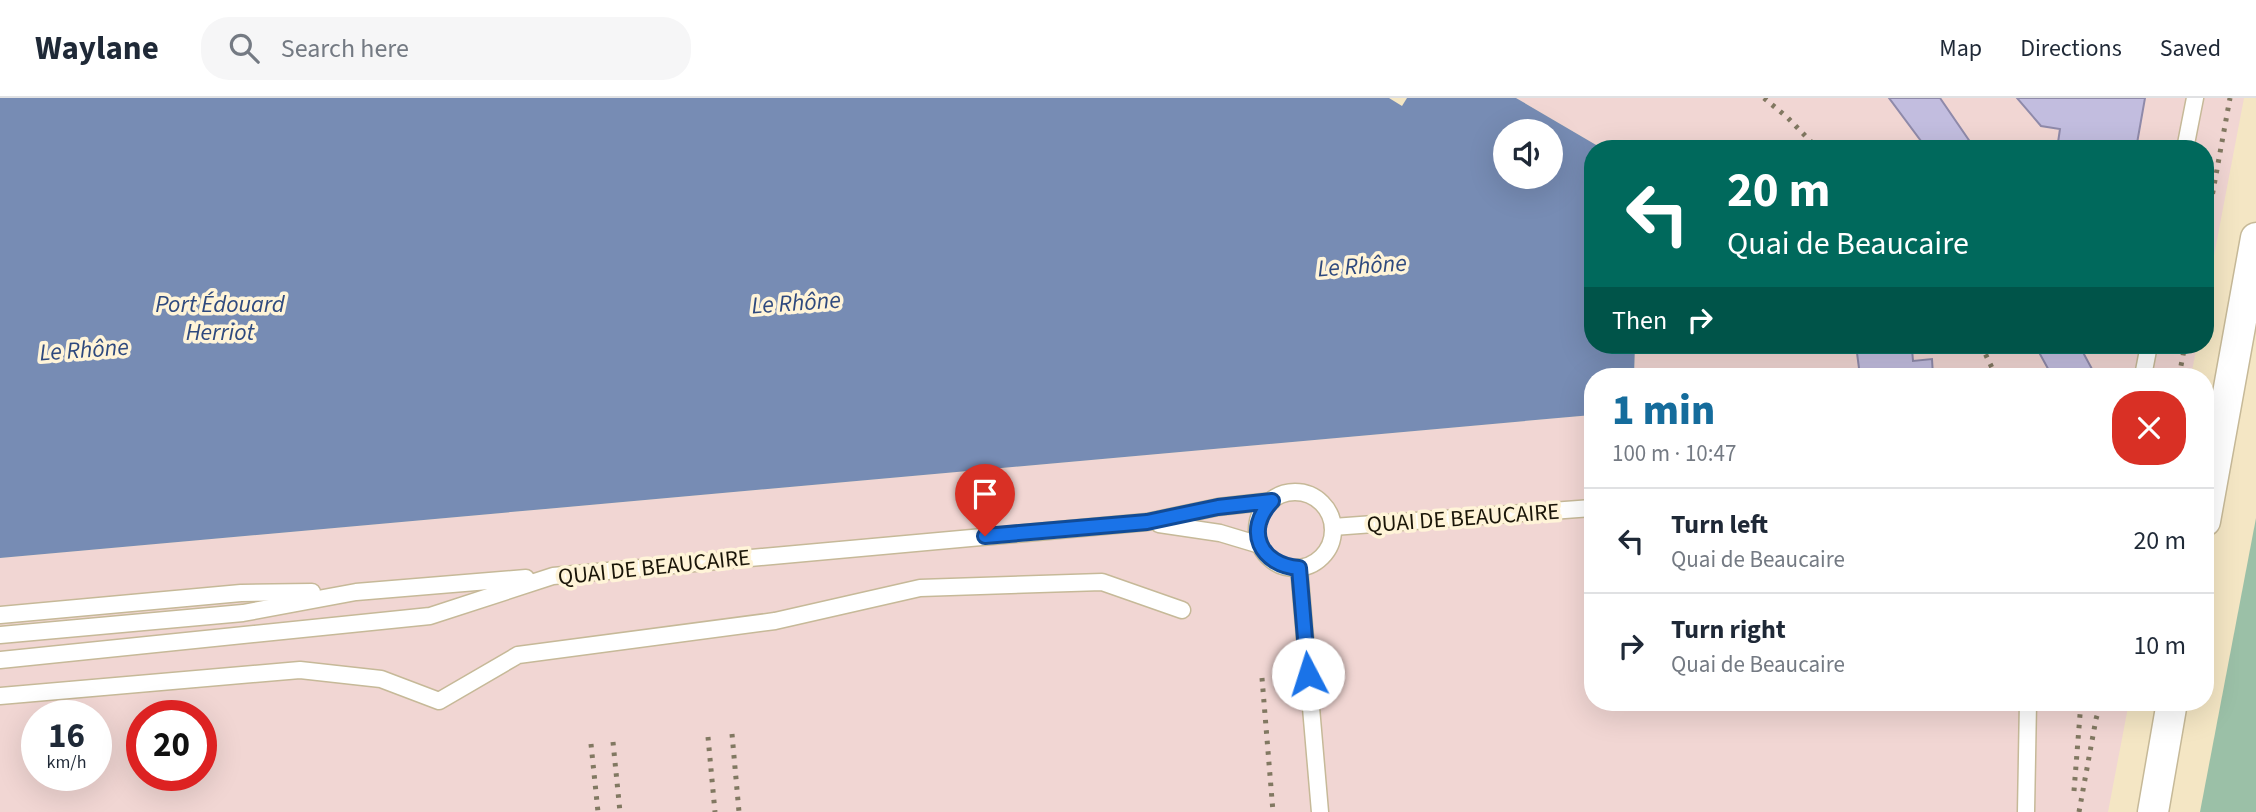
<!DOCTYPE html>
<html lang="en">
<head>
<meta charset="utf-8">
<style>
  body { margin:0; font-family:"Source Sans 3",sans-serif; background:#f6f6f7; color:#1f2937; height:100vh; display:flex; flex-direction:column; font-size:26px; white-space:nowrap }
  * { box-sizing:border-box; margin:0 }
  p { font-size:23px; color:#747a83 }
  .icon { flex:none; width:38px; height:38px; fill:none; stroke:currentColor; stroke-width:2; stroke-linecap:round; stroke-linejoin:round }
  .map { position:relative; flex:1; overflow:hidden }
  .panel { position:absolute; left:1584px; top:270px; width:630px; height:343px; display:flex; flex-direction:column; background:#fff; border-radius:28px; box-shadow:0 7px 28px #0002 }
  .panel>* { flex:none }
  .guide { position:absolute; left:1584px; top:42px; width:630px; height:214px; border-radius:28px; box-shadow:0 7px 28px #0002; background:#00695c; color:#fff; overflow:hidden }
  .controls { position:absolute; left:1493px; top:21px; display:grid; gap:14px }
  .controls a { display:grid; place-items:center; width:70px; height:70px; border-radius:50%; background:#fff; box-shadow:0 7px 28px #0002; font-size:35px }
  .speed { position:absolute; left:21px; top:602px; display:flex; gap:14px; font-size:35px; font-weight:700; text-align:center }
  .speed>* { display:grid; place-content:center; width:91px; height:91px; border-radius:50%; background:#fff; box-shadow:0 7px 28px #0002; line-height:1 }
  .speed small { font-size:18px; font-weight:400 }
  .speed .limit { border:10px solid #d22; background:#fff; color:#111 }
  .pin { position:absolute; display:grid; place-items:center; width:60px; height:60px; color:#fff; margin:-72px -30px; border-radius:50% 50% 50% 0; rotate:-45deg; box-shadow:0 0 7px #0007 }
  .pin .icon { rotate:45deg }
  .me { position:absolute; width:77px; margin:-38px; rotate:355deg; stroke-linejoin:round; filter:drop-shadow(0 0 5px #0008) }
  .turn { display:flex; align-items:center; gap:24px; height:147px; padding:0 28px; font-size:32px }
  .turn .icon { width:91px; height:91px; stroke-width:2.5 }
  .turn b { display:block; font-size:49px; line-height:60px }
  .then { display:flex; align-items:center; height:66px; padding:0 28px; background:#0003; gap:14px; font-size:26px }
  .round { display:grid; place-items:center; flex:none; width:74px; height:74px; border-radius:28px; background:#f6f6f7 }
  .summary { display:flex; align-items:center; justify-content:space-between; height:119px; padding:0 28px }
  h1 { font-size:42px; font-weight:800; line-height:52px; color:#156c9c }
  ul { padding:0; list-style:none }
  li { display:flex; align-items:center; gap:21px; height:105px; padding:0 28px; border-top:2px solid #e0e1e3 }
  li div { flex:1 }
  li b { display:block; font-size:26px }
  li em { font-style:normal }
  header { display:flex; align-items:center; gap:42px; box-sizing:border-box; height:98px; padding:0 35px; background:#fff; border-bottom:2px solid #e0e1e3 }
  header strong { font-size:33px }
  nav { display:flex; gap:38px; margin-inline-start:auto; font-size:24px }
  .search { width:490px; height:63px; background:#f6f6f7; display:flex; align-items:center; gap:18px; box-sizing:border-box; padding:0 24px; border-radius:28px; color:#747a83; font-size:26px }
  .map>svg:first-child { display:block }
</style>
</head>
<body>
<header>
<strong>Waylane</strong>
<div class="search"><svg class="icon" aria-label="search" viewBox="0 0 24 24"><circle cx="10" cy="10" r="6"/><path d="M15 15l6 6"/></svg>Search here</div>
<nav><a>Map</a><a>Directions</a><a>Saved</a></nav>
</header>
<div class="map">
<svg width="2256" height="714" viewBox="0 0 2256 714">
  <rect width="100%" height="100%" fill="#f4e6c4"/>
  <!-- industrial -->
  <g fill="#f1d6d3" fill-rule="evenodd">
    <polygon points="1516,0 2244,0 2205,205 2205,51 1603,51"/>
    <polygon points="1635,247 2197,247 2191,278 1634,278"/>
    <path d="M1592,317V604H2129L2108,714H0V460ZM37,618H96V677H37ZM142,618H201V677H142Z"/>
  </g>
  <!-- green -->
  <polygon fill="#9bc0a7" points="2256,420 2256,714 2200,714"/>
  <!-- water -->
  <path fill="#778cb4" fill-rule="evenodd" d="M0,0H1389L1402,8L1407,0H1516L1603,51H1592V247H1635L1634,278H1592V317L0,460ZM1505,33H1550V79H1505Z"/>
  <!-- building -->
  <g fill="#c2bddf" stroke="#8f8aaa" stroke-width="2">
    <polygon points="1889,0 1940,0 1975,51 1927,51"/>
    <polygon points="2017,0 2145,0 2136,51 2057,51 2060,31 2041,28"/>
    <polygon points="2035,247 2079,247 2092,271 2078,278 2052,278"/>
    <polygon points="1912,251 1913,263 1932,261 1933,278 1860,278 1857,255"/>
  </g>
  <g fill="none" stroke-linecap="round" stroke-linejoin="round">
    <defs>
      <g id="lane">
        <polyline points="2185,51 2195,0"/>
        <polyline points="2143,278 2149,247"/>
        <circle cx="1295" cy="432" r="38"/>
        <polyline points="1159,426 1220,435 1260,447"/>
        <polyline points="1333,429 1592,410"/>
        <polyline points="1299,470 1320,714"/>
        <polyline points="0,517 241,495 312,494"/>
        <polyline points="0,537 243,515 356,494 526,480"/>
        <polyline points="0,562 430,518 553,478 1147,424 1218,409 1272,403"/>
        <polyline points="0,598 300,572 381,581 439,603 518,557 775,523 920,490 1102,484 1182,512"/>
        <polyline points="2026,714 2028,604"/>
      </g>
      <g id="street">
        <polyline points="2205,423 2256,140"/>
        <polyline points="2153,714 2172,604"/>
      </g>
    </defs>
    <!-- lane casing -->
    <use href="#lane" stroke="#c6b998" stroke-width="19"/>
    <!-- street casing -->
    <use href="#street" stroke="#c6b998" stroke-width="33"/>
    <!-- lane -->
    <use href="#lane" stroke="#fff" stroke-width="16"/>
    <!-- street -->
    <use href="#street" stroke="#fff" stroke-width="30"/>
    <!-- rail -->
    <g stroke="#817861" stroke-width="5" stroke-dasharray="3.5 7" stroke-linecap="butt">
      <polyline points="1764,0 1788,20 1818,51"/>
      <polyline points="2205,137 2230,0"/>
      <polyline points="1981,247 1996,278"/>
      <polyline points="2179,278 2185,247"/>
      <polyline points="1262,580 1273,714"/>
      <polyline points="732,636 739,714"/>
      <polyline points="708,639 715,714"/>
      <polyline points="613,644 620,714"/>
      <polyline points="591,646 598,714"/>
      <polyline points="2074,693 2081,604"/>
      <polyline points="2079,714 2096,621 2101,604"/>
    </g>
  </g>
  <g fill="none" stroke-linecap="round" stroke-linejoin="round">
    <defs>
      <path id="route" d="M985,438L1147,424L1218,409L1272,403C1244,432 1260,467 1299,470L1308,576"/>
    </defs>
    <!-- route casing -->
    <use href="#route" stroke="#114b97" stroke-width="18"/>
    <!-- route -->
    <use href="#route" stroke="#1a73e8" stroke-width="12"/>
  </g>
  <g text-anchor="middle" dominant-baseline="central" stroke-width="7" stroke-linejoin="round" paint-order="stroke">
    <!-- street labels -->
    <g font-size="23" fill="#1a1508" stroke="#fff4d8">
      <text transform="translate(1463 420) rotate(-4)">QUAI DE BEAUCAIRE</text>
      <text transform="translate(654 469) rotate(-6)">QUAI DE BEAUCAIRE</text>
    </g>
    <!-- water labels -->
    <g font-size="24" font-style="italic" fill="#2e497e" stroke="#fff4d8">
      <text transform="translate(1362 168) rotate(-4)">Le Rhône</text>
      <text transform="translate(796 205) rotate(-4)">Le Rhône</text>
      <text x="220" y="206">Port Édouard<tspan x="220" dy="28">Herriot</tspan></text>
      <text transform="translate(84 252) rotate(-4)">Le Rhône</text>
    </g>
  </g>
</svg>
<div class="controls">
<a><svg class="icon" aria-label="sound" viewBox="0 0 24 24"><path d="M4 9h4l5-4v14l-5-4H4zM17 9q2 3 0 6"/></svg></a>
</div>
<div class="speed"><div>16<small>km/h</small></div><div class="limit">20</div></div>
<div class="pin" style="left:985px;top:438px;background:#d93025"><svg class="icon" aria-label="arrive" viewBox="0 0 24 24"><path d="M6 21V4h12l-3 4 3 4H6"/></svg></div>
<svg class="me" style="left:1308px;top:576px" viewBox="-20 -20 40 40"><circle r="19" fill="#fff"/><path d="M0-13L10 11 0 6-10 11z" fill="#1a73e8"/></svg>
<div class="guide">
<div class="turn"><svg class="icon" aria-label="left" viewBox="0 0 24 24"><path d="M17 20v-9H6M10 6l-5 5 5 5"/></svg><div><b>20 m</b>Quai de Beaucaire</div></div>
<div class="then">Then<svg class="icon" aria-label="right" viewBox="0 0 24 24"><path d="M7 20v-9h11M14 6l5 5-5 5"/></svg></div>
</div>
<section class="panel">
<div class="summary"><div><h1>1 min</h1><p>100 m · 10:47</p></div><a class="round" style="background:#d93025;color:#fff"><svg class="icon" aria-label="close" viewBox="0 0 24 24"><path d="M6 6l12 12M18 6L6 18"/></svg></a></div>
<ul>
<li><svg class="icon" aria-label="left" viewBox="0 0 24 24"><path d="M17 20v-9H6M10 6l-5 5 5 5"/></svg><div><b>Turn left</b><p>Quai de Beaucaire</p></div><em>20 m</em></li>
<li><svg class="icon" aria-label="right" viewBox="0 0 24 24"><path d="M7 20v-9h11M14 6l5 5-5 5"/></svg><div><b>Turn right</b><p>Quai de Beaucaire</p></div><em>10 m</em></li>
</ul>
</section>
</div>
</body>
</html>
